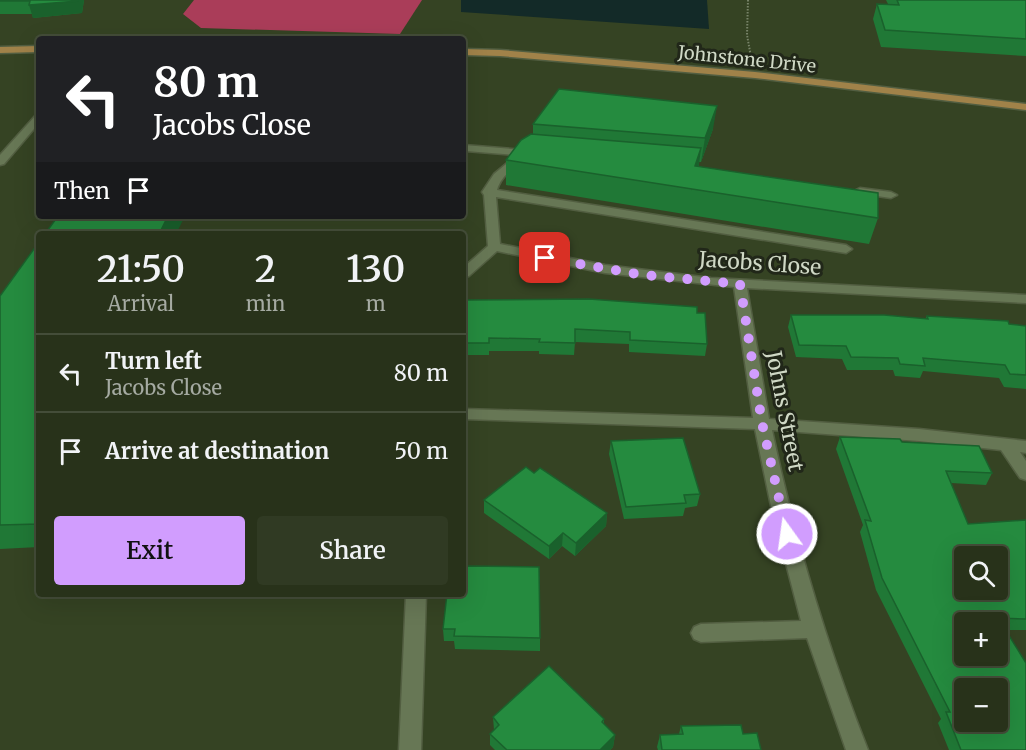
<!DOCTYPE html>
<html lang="en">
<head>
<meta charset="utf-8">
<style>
  body { margin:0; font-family:Merriweather,serif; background:#303a23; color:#f1f3f6; height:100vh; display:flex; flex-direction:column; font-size:22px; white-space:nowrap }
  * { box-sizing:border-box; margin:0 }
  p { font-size:20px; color:#a5aaa2 }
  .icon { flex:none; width:33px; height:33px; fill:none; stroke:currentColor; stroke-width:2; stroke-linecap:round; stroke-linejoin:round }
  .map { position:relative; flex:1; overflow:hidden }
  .side { position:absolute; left:36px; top:231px; width:430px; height:366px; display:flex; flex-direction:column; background:#28321a; border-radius:6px; box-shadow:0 6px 24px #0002,0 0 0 2px #444d39 }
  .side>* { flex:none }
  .guide { position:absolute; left:36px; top:36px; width:430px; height:183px; border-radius:6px; box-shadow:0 6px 24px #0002,0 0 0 2px #444d39; background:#202124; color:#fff; overflow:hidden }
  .fabs { position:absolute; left:954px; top:546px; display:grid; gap:12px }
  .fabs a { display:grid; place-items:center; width:54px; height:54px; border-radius:6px; background:#28321a; box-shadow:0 6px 24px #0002,0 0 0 2px #444d39; font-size:30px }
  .pin { position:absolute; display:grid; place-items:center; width:51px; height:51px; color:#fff; margin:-26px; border-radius:12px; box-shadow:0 3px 9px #0006 }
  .me { position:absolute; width:66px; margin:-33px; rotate:346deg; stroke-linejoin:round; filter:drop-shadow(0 0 4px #0008) }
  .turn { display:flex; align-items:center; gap:21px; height:126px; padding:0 18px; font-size:27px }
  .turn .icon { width:78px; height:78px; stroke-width:2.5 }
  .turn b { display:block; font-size:42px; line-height:51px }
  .then { display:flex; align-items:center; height:57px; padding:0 18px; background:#0003; gap:12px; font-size:22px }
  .eta { display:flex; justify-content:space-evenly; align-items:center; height:102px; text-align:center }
  .eta b { font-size:36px; font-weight:600; line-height:42px }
  .primary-button { display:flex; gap:12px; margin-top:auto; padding:12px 18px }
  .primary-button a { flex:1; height:69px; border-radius:6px; background:#d19dfe; color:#111; font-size:24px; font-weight:600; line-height:69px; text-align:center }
  .primary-button a+a { background:#303a23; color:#f1f3f6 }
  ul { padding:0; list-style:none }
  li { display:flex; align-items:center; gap:18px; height:78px; padding:0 18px; border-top:2px solid #444d39 }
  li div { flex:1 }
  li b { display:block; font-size:22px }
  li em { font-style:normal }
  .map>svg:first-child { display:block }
</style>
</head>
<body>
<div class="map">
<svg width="1026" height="750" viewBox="0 0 1026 750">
  <rect width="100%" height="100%" fill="#354323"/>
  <!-- forest -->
  <polygon fill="#aa3d59" points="194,0 422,0 400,34 201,28 183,14"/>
  <!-- water -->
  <polygon fill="#132a28" points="461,0 707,0 709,29 461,12"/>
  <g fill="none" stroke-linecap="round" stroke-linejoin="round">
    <defs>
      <g id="minor">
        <polygon points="39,114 39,123 4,164 0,165 0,155 36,115"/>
        <path d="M464,145L536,151V155L525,156V159C513,168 501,176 497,190L846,245L852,249L846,253L496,197L500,244L605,265L711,278L1026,295V303L747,288L769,419L919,429L1026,441V453L1020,452L1026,461V480L1020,478L1001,450L919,441L772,430C795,540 827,646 868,750H846L807,638L701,642L694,639L691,633L694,627L701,624L801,621L771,506L755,429L464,419V409L753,418L734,287L605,273L497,251L469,276L464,277V267L488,246L484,195L482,192L494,174L517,155L466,151H464Z"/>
        <polygon points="860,188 891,192 897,195 891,198 856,193 854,191"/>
        <polygon points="406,594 426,594 421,750 399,750"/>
      </g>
      <g id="major">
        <polygon points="39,46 39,52 0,53 0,47"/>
        <polygon points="464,49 500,50 755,72 1026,104 1026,110 755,78 500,56 464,55"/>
      </g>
    </defs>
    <!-- minor casing -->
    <use href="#minor" stroke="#525e41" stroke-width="3"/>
    <!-- major casing -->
    <use href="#major" stroke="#525e41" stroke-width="3"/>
    <!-- path -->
    <polyline stroke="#778368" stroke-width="2" stroke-dasharray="1.5 1.5" stroke-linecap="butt" points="748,0 747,35 751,57"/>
    <!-- minor -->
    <use href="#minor" fill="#677755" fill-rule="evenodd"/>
    <!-- major -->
    <use href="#major" fill="#a08249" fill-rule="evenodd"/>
  </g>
  <!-- wall -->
  <g fill="#207836">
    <polygon points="0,0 84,0 82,13 33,18 32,14 0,14"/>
    <polygon points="886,0 1026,0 1026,56 881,47 873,19 877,4 888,4"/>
    <polygon points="533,124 713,129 701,162 699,162 699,166 878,218 869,244 506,185 506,160 533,134"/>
    <polygon points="39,242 39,547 0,549 0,296"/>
    <polygon points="464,300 697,313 707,344 705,356 629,352 629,344 575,342 574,355 539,354 539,351 489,351 489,355 464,355"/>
    <polygon points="791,315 925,319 927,316 1026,326 1026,389 1004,387 999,378 923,371 920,378 895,376 893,370 847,370 842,359 796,357 788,327"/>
    <polygon points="840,437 902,442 992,473 986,485 951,483 968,524 1026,520 1026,630 1006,630 1026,750 949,750 938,723 941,719 876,590 860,532 863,525 836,449"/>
    <polygon points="611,441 700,494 697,506 685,508 683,516 624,519 609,454"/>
    <polygon points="534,473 607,513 606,526 575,556 562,546 549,559 484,513 484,500"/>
    <polygon points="447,594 540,638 540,651 455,649 454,641 444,641 443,629"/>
    <polygon points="493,717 604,719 604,724 615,735 613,747 610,750 495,750 490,745 490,734 494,730"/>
    <polygon points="681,726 761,750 658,750 657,747 660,735 679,734"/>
  </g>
  <!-- shaded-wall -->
  <g fill="#1a612c">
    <polygon points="78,0 84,0 82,13 33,18 29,5"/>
    <polygon points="717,106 713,129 701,162 705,138"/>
    <polygon points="701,148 698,173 691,191 695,166"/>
    <polygon points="168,216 185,216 176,234 159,234"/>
    <polygon points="607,513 606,526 575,556 576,543"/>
    <polygon points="563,533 562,546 549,559 549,546"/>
    <polygon points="615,735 613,747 610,750 600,750"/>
  </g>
  <!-- building -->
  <g fill="#258b3f" stroke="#1a612c" stroke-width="1.5" fill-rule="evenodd">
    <polygon points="0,0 78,0 78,1 29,5 30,1 0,1"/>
    <polygon points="897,0 1026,0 1026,39 885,30 877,4 899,5"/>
    <polygon points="559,89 717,106 705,138 533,124"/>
    <polygon points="531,134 701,148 695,166 878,193 878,218 506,160 521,140"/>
    <polygon points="58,216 168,216 159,234 45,234"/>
    <polygon points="39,242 39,524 0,525 0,296"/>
    <polygon points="589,299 697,307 697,313 705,313 707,344 630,340 630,332 575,329 575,343 539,342 540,339 489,338 489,343 464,343 464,300"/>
    <polygon points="791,315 884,315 928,319 927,316 1008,321 1009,324 1026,326 1026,375 1010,374 1005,365 923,358 925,366 900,364 898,358 851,357 846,346 799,345"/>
    <path d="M840,437L900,439L902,442L979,446L992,473L946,471L968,524L1026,520V619L998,618L1026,663V750H961L946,712H950L882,578L865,520L871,521ZM964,556H998V590H964ZM964,622H998V656H964ZM964,688H998V722H964Z"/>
    <polygon points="683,438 700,494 684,495 686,503 626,507 611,441"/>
    <polygon points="526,467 534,473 540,468 607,513 576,543 563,533 549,546 484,500"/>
    <polygon points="464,566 539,567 540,638 454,636 455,629 443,629 447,594 464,594"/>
    <polygon points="549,666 604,719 602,722 615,735 600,750 507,750 490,734 499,725 493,717"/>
    <polygon points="741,725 743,734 757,733 761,750 662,750 660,735 683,734 681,726"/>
  </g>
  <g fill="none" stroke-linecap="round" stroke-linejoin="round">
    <!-- route -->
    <polyline stroke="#d19dfe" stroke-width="10" stroke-dasharray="0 18" points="545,258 643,275 740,284 762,423 787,534"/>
  </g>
  <g text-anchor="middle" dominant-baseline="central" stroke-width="6" stroke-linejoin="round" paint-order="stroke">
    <!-- far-street labels -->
    <g font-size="18" fill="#cfd8c5" stroke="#212719">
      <text transform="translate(747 59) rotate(6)">Johnstone Drive</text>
    </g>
    <!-- street labels -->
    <g font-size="21" fill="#cfd8c5" stroke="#212719">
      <text transform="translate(760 263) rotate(4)">Jacobs Close</text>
      <text transform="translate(785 411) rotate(79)">Johns Street</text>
    </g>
  </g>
</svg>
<div class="fabs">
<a><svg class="icon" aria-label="search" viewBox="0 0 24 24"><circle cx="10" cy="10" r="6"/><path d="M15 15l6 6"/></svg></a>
<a>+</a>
<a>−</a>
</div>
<div class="pin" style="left:545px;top:258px;background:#d93025"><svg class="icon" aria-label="arrive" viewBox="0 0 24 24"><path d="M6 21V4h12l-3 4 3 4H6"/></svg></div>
<svg class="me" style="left:787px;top:534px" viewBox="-20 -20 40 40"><circle r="17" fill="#d19dfe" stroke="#fff" stroke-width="3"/><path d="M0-11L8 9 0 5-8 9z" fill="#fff"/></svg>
<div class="guide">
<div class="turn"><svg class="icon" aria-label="left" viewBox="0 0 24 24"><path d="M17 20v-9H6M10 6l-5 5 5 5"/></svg><div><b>80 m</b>Jacobs Close</div></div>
<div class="then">Then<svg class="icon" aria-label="arrive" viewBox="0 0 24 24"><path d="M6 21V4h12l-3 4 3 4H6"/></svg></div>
</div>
<section class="side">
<div class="eta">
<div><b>21:50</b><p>Arrival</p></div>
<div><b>2</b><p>min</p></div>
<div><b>130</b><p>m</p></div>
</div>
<ul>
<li><svg class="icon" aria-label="left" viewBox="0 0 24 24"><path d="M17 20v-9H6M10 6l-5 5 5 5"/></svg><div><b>Turn left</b><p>Jacobs Close</p></div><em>80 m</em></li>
<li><svg class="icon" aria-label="arrive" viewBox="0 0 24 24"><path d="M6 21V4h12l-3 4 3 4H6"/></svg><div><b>Arrive at destination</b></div><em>50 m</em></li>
</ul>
<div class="primary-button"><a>Exit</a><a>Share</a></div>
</section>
</div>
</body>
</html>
